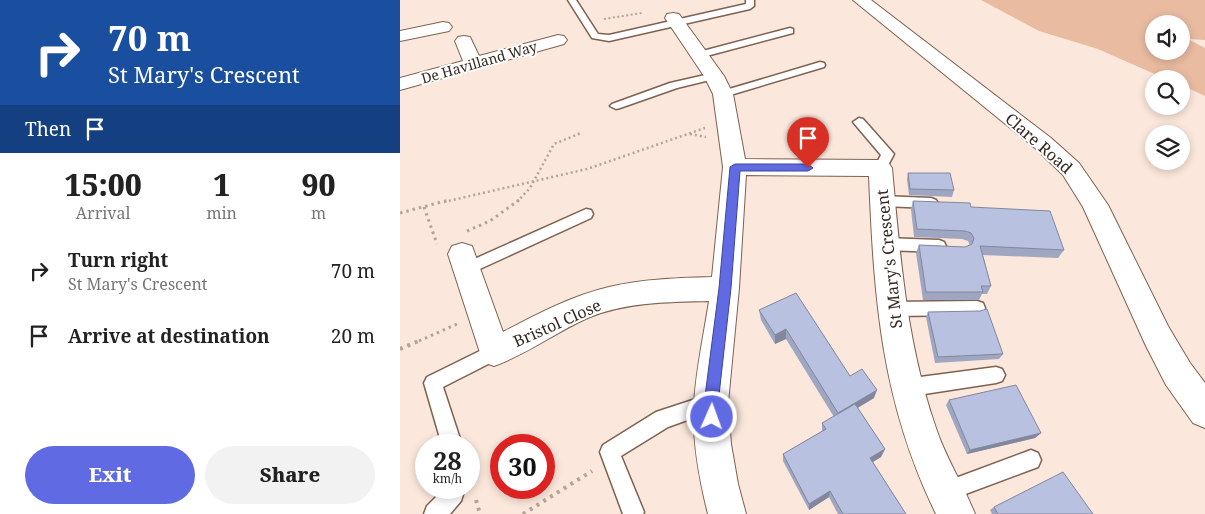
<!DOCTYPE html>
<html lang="en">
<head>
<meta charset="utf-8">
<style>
  body { margin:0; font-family:"Noto Serif",serif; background:#f2f2f2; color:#222; height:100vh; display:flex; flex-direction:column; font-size:19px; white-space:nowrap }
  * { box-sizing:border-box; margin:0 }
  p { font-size:16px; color:#767676 }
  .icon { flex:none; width:28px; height:28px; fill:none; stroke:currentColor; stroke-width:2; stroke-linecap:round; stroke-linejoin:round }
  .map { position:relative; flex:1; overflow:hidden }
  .side { display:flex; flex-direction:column; background:#fff; width:400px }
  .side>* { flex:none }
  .top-card { background:#1a4fa0; color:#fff; overflow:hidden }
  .controls { position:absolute; left:745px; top:15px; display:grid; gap:10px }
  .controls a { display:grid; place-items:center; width:45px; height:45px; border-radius:50%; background:#fff; box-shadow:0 2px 8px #0003; font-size:25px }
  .speed { position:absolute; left:15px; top:434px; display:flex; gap:10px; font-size:25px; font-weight:700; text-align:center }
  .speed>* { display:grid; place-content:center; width:65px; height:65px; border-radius:50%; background:#fff; box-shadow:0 2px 8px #0003; line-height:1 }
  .speed small { font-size:12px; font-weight:400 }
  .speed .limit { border:8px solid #d22; background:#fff; color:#111 }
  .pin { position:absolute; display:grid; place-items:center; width:42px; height:42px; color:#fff; margin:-51px -21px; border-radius:50% 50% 50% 0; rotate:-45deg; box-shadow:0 0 5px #0007 }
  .pin .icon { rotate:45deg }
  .me { position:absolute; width:55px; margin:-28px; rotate:2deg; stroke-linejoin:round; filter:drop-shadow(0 0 4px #0008) }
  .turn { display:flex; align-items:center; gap:18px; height:105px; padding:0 25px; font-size:22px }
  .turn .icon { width:65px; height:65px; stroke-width:2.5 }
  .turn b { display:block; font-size:35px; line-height:42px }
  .then { display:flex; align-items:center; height:48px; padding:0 25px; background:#0003; gap:10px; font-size:19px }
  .eta { display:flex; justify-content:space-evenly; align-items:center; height:85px; text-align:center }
  .eta b { font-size:30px; font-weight:800; line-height:35px }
  .action { display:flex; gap:10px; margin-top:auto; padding:10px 25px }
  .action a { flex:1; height:58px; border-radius:30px; background:#606be3; color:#fff; font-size:20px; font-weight:800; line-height:58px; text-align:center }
  .action a+a { background:#f2f2f2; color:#222 }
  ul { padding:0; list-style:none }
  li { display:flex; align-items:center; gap:15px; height:65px; padding:0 25px }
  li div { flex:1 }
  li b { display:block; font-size:19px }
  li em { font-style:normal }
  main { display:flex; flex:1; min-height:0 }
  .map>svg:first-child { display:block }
</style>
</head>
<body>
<main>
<section class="side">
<div class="top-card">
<div class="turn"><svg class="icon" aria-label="right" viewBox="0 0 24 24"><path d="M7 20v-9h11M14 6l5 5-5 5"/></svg><div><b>70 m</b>St Mary's Crescent</div></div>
<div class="then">Then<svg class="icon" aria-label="arrive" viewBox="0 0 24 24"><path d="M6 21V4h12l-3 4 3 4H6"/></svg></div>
</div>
<div class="eta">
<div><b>15:00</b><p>Arrival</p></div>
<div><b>1</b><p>min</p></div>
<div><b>90</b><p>m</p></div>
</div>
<ul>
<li><svg class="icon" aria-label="right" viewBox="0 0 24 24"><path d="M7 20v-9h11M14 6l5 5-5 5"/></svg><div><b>Turn right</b><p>St Mary's Crescent</p></div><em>70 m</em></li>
<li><svg class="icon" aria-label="arrive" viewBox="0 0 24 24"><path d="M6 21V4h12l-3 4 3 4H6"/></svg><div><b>Arrive at destination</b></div><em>20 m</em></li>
</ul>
<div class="action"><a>Exit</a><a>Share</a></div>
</section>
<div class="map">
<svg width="805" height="514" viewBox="0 0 805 514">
  <rect width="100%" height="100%" fill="#fbe7db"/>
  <!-- green -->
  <path fill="#e9bba1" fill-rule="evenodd" d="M581,0H805V40L788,39L805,48V96L781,85V79H766L698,49L639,31ZM754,24H781V51H754Z"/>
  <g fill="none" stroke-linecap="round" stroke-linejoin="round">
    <defs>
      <g id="service">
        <polygon points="168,0 176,0 198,34 209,35 346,4 346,0 354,0 354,6 350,9 209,41 192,38"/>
        <polygon points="390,28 393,29 393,33 299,58 294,55 295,53"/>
        <polygon points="420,62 424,63 425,65 424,67 327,96 323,97 317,94 319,92"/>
        <polygon points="314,73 319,76 318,78 277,88 220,108 216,109 210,106 212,104 270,83"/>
        <polygon points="459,118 463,119 494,154 485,171 475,171 474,168 481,155 453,122"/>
        <polygon points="482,196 531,198 536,200 538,203 536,206 531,208 482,206 477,204 475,201 477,198"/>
        <polygon points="186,209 191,210 193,214 191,218 71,273 66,275 61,273 58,269 61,265"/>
        <polygon points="485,238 539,240 544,242 546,246 544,250 539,252 485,250 480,248 478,244 480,240"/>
        <polygon points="577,301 583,303 585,308 583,313 577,315 492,316 486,314 484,309 486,304 492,302"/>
        <polygon points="94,344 100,346 103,352 100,358 43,387 62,445 42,445 24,383 27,377"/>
        <polygon points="596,367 602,369 605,375 602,381 596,383 505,397 499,394 496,388 499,382 505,379"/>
        <polygon points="311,394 318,397 320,403 318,409 268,427 221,456 244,512 243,514 223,514 200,452 203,445 256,412"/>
        <polygon points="631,450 638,453 641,460 638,467 544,502 537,499 534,492 537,485"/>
        <polygon points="45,488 65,488 61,501 50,514 24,514 27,506"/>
      </g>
      <g id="minor">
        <polygon points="453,0 471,0 651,138 679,163 708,205 768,326 790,363 805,383 805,428 793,423 766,385 746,346 683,207 663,175 635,148"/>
        <path d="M273,13L279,14L324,76L333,94L345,159L480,160L488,162L492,168C500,257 507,347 537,431C547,460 564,486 575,514H536C481,401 474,299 469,176L346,175L339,288L328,403L331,444L338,484L346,514H308C299,478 292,441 294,404C296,369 304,334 309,301C270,302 227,302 190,317C157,331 128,354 94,366L83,362L48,254L52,246L62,243L72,246L103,332C137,314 171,296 209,287C242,279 277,278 312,277L323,167L313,94L304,76L265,18L267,14Z"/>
        <polygon points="43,22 49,23 52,27 49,31 0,41 0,31"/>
        <polygon points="158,35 164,36 167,40 164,44 0,90 0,78 63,61 55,41 58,37 64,36 70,37 79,56"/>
      </g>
    </defs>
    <!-- service casing -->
    <use href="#service" stroke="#7e6150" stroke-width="3"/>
    <!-- minor casing -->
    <use href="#minor" stroke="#7e6150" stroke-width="2"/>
    <!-- path-far3 -->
    <polyline stroke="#b5a499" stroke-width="2" stroke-dasharray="2 2.5" stroke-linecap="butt" points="204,19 242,13"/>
    <!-- path-far2 -->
    <g stroke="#b5a499" stroke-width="2.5" stroke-dasharray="2 3" stroke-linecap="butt">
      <polyline points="290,134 306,137"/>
      <polyline points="44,202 187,169 305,128"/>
      <polyline points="117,202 130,188 154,144 181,133"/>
    </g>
    <!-- path-far1 -->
    <g stroke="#b5a499" stroke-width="3" stroke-dasharray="2.5 4" stroke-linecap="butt">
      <polyline points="24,207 37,244"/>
      <polyline points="0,213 49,200"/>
      <polyline points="67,231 90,221 119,200"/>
      <polyline points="19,341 57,324"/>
    </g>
    <!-- path -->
    <g stroke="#b5a499" stroke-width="4" stroke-dasharray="3 5" stroke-linecap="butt">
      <polyline points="0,349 21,340"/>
      <polyline points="76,500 80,514"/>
      <polyline points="123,514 192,471"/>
    </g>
    <!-- service -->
    <use href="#service" fill="#fff" fill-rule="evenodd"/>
    <!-- minor -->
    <use href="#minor" fill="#fff" fill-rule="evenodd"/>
  </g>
  <!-- wall -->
  <g fill="#9fa6c1">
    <polygon points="508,173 554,190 552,197 509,195 507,179"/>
    <polygon points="513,201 571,207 664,250 658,258 583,255 591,286 587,294 582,294 579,300 523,300 516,253 519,245 565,247 570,245 568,241 562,239 514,237 511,209"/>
    <polygon points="359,310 450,376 474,398 458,408 485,449 481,457 473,462 506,514 438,514 429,497 409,510 383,461 383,454 422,431 422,423 434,417 386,339 375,344 361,320"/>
    <polygon points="528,312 603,354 599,359 535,363 526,317"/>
    <polygon points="549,400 641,433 635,438 567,454 546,405"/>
    <polygon points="594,507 693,514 592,514 590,510"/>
  </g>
  <!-- shaded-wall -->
  <g fill="#82879d">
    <polygon points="386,329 386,339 375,344 375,335"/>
    <polygon points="477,390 474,398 436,420 438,413"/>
    <polygon points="641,433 635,438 567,454 570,450"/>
    <polygon points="485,449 481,457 468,465 470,458"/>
    <polygon points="430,491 429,497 409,510 409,504"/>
  </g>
  <!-- building -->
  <g fill="#b9c1e0" stroke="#82879d">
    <polygon points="508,173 550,173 554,190 510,189"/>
    <polygon points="513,201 570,203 571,207 650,211 664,250 580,246 591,286 581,286 583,292 526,292 519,245 565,247 572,244 574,238 571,233 565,231 517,229"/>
    <polygon points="396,293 450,376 462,369 477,390 438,413 386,329 375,335 359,310"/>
    <polygon points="587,309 603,354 538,357 528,312 580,311"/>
    <polygon points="616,385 641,433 570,450 549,400"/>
    <polygon points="455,404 485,449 470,458 506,514 443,514 430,491 409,504 383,454 426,429 422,423"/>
    <polygon points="663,472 693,514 598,514 594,507"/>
  </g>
  <!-- route -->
  <polygon fill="#606be3" stroke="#3e4694" points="335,164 408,164 413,168 408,171 340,171 331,288 318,404 319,417 317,422 312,424 307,422 304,404 319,288 330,167"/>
  <g text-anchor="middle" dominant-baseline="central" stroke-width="4" stroke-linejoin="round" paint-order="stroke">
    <!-- far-street labels -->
    <g font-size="14" fill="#362922" stroke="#fff">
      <text transform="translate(79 62) rotate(-16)">De Havilland Way</text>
    </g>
    <!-- street labels -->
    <g font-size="16" fill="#362922" stroke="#fff">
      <text transform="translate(639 143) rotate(41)">Clare Road</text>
      <text transform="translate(489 259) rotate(-96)">St Mary's Crescent</text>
      <text transform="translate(157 323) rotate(-24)">Bristol Close</text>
    </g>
  </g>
</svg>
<div class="controls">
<a><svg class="icon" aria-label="sound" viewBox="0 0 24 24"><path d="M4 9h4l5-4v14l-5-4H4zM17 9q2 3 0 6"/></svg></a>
<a><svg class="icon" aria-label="search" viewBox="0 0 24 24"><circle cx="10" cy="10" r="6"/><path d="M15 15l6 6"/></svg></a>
<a><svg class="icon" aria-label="layers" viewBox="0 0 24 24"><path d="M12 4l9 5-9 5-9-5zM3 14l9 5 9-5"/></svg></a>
</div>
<div class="speed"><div>28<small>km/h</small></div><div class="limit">30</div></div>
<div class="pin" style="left:408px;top:168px;background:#d93025"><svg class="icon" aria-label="arrive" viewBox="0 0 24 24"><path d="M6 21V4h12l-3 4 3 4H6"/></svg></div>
<svg class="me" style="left:312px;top:417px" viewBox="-20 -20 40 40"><circle r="17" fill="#606be3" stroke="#fff" stroke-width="3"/><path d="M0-11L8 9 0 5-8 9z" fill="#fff"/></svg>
</div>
</main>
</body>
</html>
